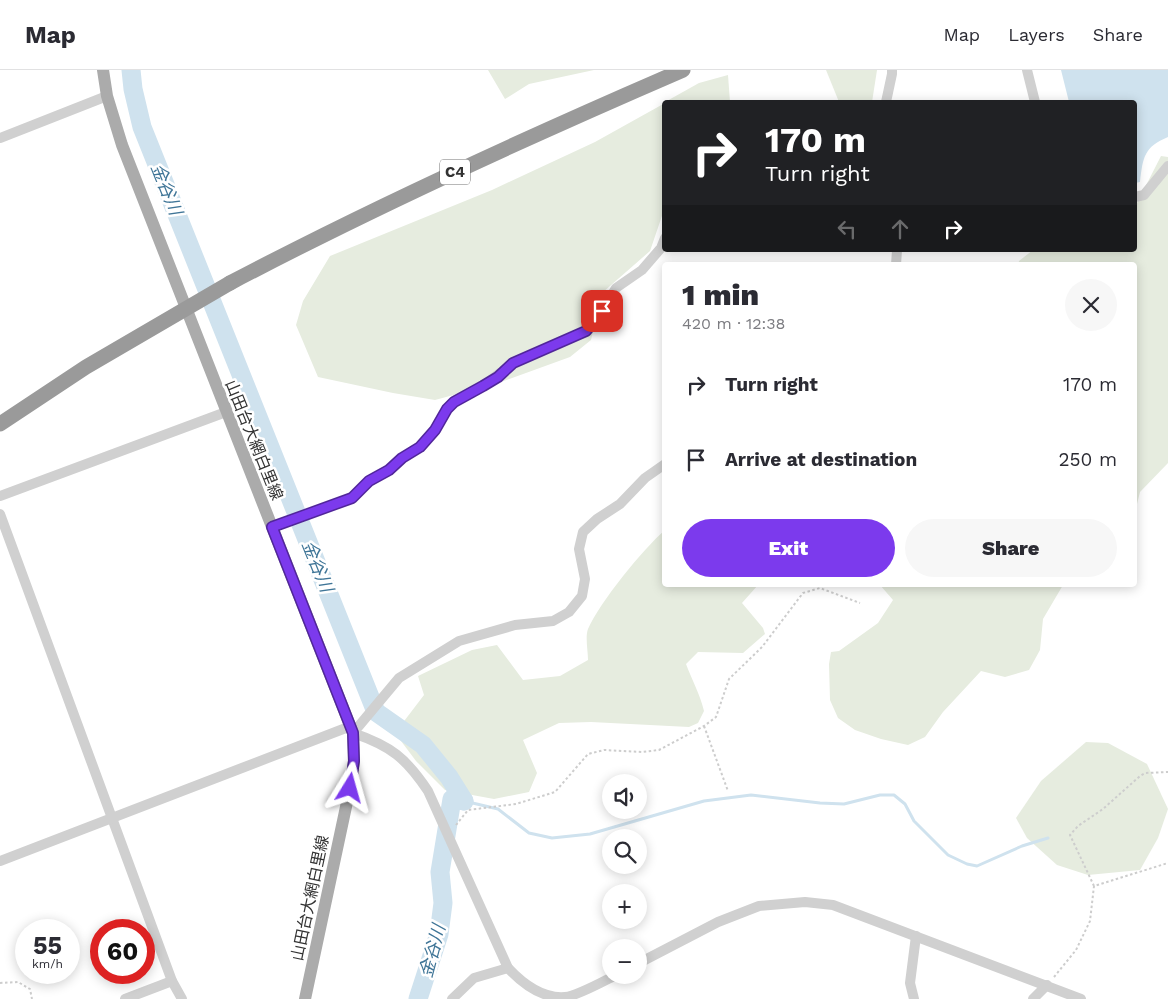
<!DOCTYPE html>
<html lang="en">
<head>
<meta charset="utf-8">
<style>
  body { margin:0; font-family:"Work Sans","Noto Sans JP",sans-serif; background:#f7f7f7; color:#2b2b33; height:100vh; display:flex; flex-direction:column; font-size:19px; white-space:nowrap }
  * { box-sizing:border-box; margin:0 }
  p { font-size:16px; color:#7c7c81 }
  .icon { flex:none; width:28px; height:28px; fill:none; stroke:currentColor; stroke-width:2; stroke-linecap:round; stroke-linejoin:round }
  .map { position:relative; flex:1; overflow:hidden }
  .drawer { position:absolute; left:662px; top:192px; width:475px; height:325px; display:flex; flex-direction:column; background:#fff; border-radius:5px; box-shadow:0 2px 12px #0003 }
  .drawer>* { flex:none }
  .guide { position:absolute; left:662px; top:30px; width:475px; height:152px; border-radius:5px; box-shadow:0 2px 12px #0003; background:#202124; color:#fff; overflow:hidden }
  .controls { position:absolute; left:602px; top:704px; display:grid; gap:10px }
  .controls a { display:grid; place-items:center; width:45px; height:45px; border-radius:50%; background:#fff; box-shadow:0 2px 12px #0003; font-size:25px }
  .speed { position:absolute; left:15px; top:849px; display:flex; gap:10px; font-size:25px; font-weight:700; text-align:center }
  .speed>* { display:grid; place-content:center; width:65px; height:65px; border-radius:50%; background:#fff; box-shadow:0 2px 12px #0003; line-height:1 }
  .speed small { font-size:12px; font-weight:400 }
  .speed .limit { border:8px solid #d22; background:#fff; color:#111 }
  .pin { position:absolute; display:grid; place-items:center; width:42px; height:42px; color:#fff; margin:-21px; border-radius:10px; box-shadow:0 2px 8px #0006 }
  .me { position:absolute; width:55px; margin:-28px; rotate:8deg; stroke-linejoin:round; filter:drop-shadow(0 0 4px #0008) }
  .turn { display:flex; align-items:center; gap:18px; height:105px; padding:0 20px; font-size:22px }
  .turn .icon { width:65px; height:65px; stroke-width:2.5 }
  .turn b { display:block; font-size:35px; line-height:42px }
  .lanes { display:flex; align-items:center; height:48px; padding:0 20px; background:#0003; justify-content:center; gap:25px; direction:ltr }
  .lanes .off { opacity:.35 }
  .round { display:grid; place-items:center; flex:none; width:52px; height:52px; border-radius:26px; background:#f7f7f7 }
  .headline { display:flex; align-items:center; justify-content:space-between; height:85px; padding:0 20px }
  h1 { font-size:30px; font-weight:800; line-height:38px }
  .button { display:flex; gap:10px; margin-top:auto; padding:10px 20px }
  .button a { flex:1; height:58px; border-radius:30px; background:#7c3aed; color:#fff; font-size:20px; font-weight:800; line-height:58px; text-align:center }
  .button a+a { background:#f7f7f7; color:#2b2b33 }
  ul { padding:0; list-style:none }
  li { display:flex; align-items:center; gap:15px; height:75px; padding:0 20px }
  li div { flex:1 }
  li b { display:block; font-size:19px }
  li em { font-style:normal }
  header { display:flex; align-items:center; gap:30px; box-sizing:border-box; height:70px; padding:0 25px; background:#fff; border-bottom:1px solid #e1e1e2 }
  header strong { font-size:24px }
  nav { display:flex; gap:28px; margin-inline-start:auto; font-size:18px }
  .map>svg:first-child { display:block }
</style>
</head>
<body>
<header>
<strong>Map</strong>
<nav><a>Map</a><a>Layers</a><a>Share</a></nav>
</header>
<div class="map">
<svg width="1168" height="929" viewBox="0 0 1168 929">
  <rect width="100%" height="100%" fill="#fff"/>
  <!-- green -->
  <g fill="#e6ecdf">
    <polygon points="488,0 594,0 529,14 505,29"/>
    <polygon points="826,0 877,0 872,32 839,32"/>
    <polygon points="728,5 730,32 665,32 699,13"/>
    <polygon points="665,33 665,137 650,181 602,223 591,270 570,287 498,313 435,330 393,323 318,307 296,255 303,231 330,186 492,120 595,72"/>
    <polygon points="1161,86 1168,87 1168,393 1140,422 1135,442 1135,195 1018,195 1019,191 1033,180 1135,180 1135,137"/>
    <path d="M665,460V515H758L742,533L763,558L765,564L743,583L698,582L686,594C692,610 700,624 704,641L698,653L689,657L591,652L559,653L523,670L537,703L529,722L494,729L445,720L416,691L395,663L424,625L418,606L472,580L497,575L523,610L560,606L588,590C588,581 585,567 588,559C600,532 643,479 665,460Z"/>
    <polygon points="880,515 1063,515 1043,549 1040,580 1029,600 1005,607 981,601 943,642 925,667 908,675 881,669 855,660 838,648 830,630 829,594 831,582 839,581 878,553 893,530"/>
    <polygon points="1086,672 1108,673 1147,694 1168,739 1158,768 1140,800 1088,805 1057,795 1027,768 1016,748 1041,711"/>
  </g>
  <!-- water -->
  <path fill="#cfe2ee" d="M1061,0H1168V67C1144,77 1143,87 1140,112L1135,113V32H1069Z"/>
  <g fill="none" stroke-linecap="round" stroke-linejoin="round">
    <!-- stream -->
    <polyline stroke="#cfe2ee" stroke-width="3" points="464,731 498,739 529,763 552,768 590,764 704,731 751,725 820,733 844,734 880,725 894,725 905,734 914,751 948,785 967,794 977,796 1022,776 1048,768"/>
    <!-- river -->
    <g stroke="#cfe2ee" stroke-width="19">
      <polyline points="131,0 133,19 142,57 376,642 423,675 449,707 464,731"/>
      <polyline points="418,929 439,864 443,833 440,802 452,729 464,731"/>
    </g>
    <!-- path -->
    <g stroke="#cdcdcd" stroke-width="2" stroke-dasharray="2.5 2.5" stroke-linecap="butt">
      <polyline points="704,656 728,721"/>
      <polyline points="456,755 468,740 516,734 555,722 588,684 604,680 642,682 659,680 704,656 716,647 729,609 762,577 803,523 820,518 860,533"/>
      <polyline points="1094,816 1070,765 1078,756 1103,739 1140,706 1145,703 1168,702"/>
      <polyline points="1054,907 1076,880 1090,851 1094,816 1168,793"/>
      <polyline points="0,913 18,912 30,919 32,929"/>
    </g>
    <!-- minor -->
    <g stroke="#d0d0d0" stroke-width="10">
      <polyline points="1027,0 1035,32"/>
      <polyline points="886,32 892,4 892,0"/>
      <polyline points="0,68 107,26"/>
      <polyline points="1135,127 1144,125 1168,96"/>
      <polyline points="896,195 897,180"/>
      <polyline points="0,426 226,342"/>
      <polyline points="0,444 172,911 182,929"/>
      <polyline points="272,457 352,428 369,411 389,400 402,388 420,377 435,360 447,339 454,331 483,316 513,293 586,261 602,241 616,218 642,200 661,178 665,168"/>
      <polyline points="0,791 351,656"/>
      <polyline points="639,893 718,852 759,836 805,832 833,835 1081,929"/>
      <path d="M616,905C604,911 577,926 565,927C542,929 522,913 508,898L428,721C406,688 391,676 353,663L399,608L459,571L515,555L553,551L569,542L582,526L585,509L579,479L583,462L597,449L620,434L645,408L665,394"/>
      <polyline points="125,929 172,911"/>
      <polyline points="452,929 474,908 508,898"/>
      <polyline points="914,929 910,913 916,866"/>
      <polyline points="1033,929 1047,915"/>
    </g>
    <!-- major -->
    <polyline stroke="#ababab" stroke-width="12" points="103,0 107,26 122,75 353,663 354,691 350,718 305,929"/>
    <!-- highway -->
    <path stroke="#9a9a9a" stroke-width="15" d="M230,213C378,135 530,66 683,0"/>
    <!-- highway-bridge -->
    <polyline stroke="#9a9a9a" stroke-width="15" points="0,354 86,297 230,213"/>
  </g>
  <g fill="none" stroke-linecap="round" stroke-linejoin="round">
    <defs>
      <polyline id="route" points="350,718 354,691 353,663 272,457 352,428 369,411 389,400 402,388 420,377 435,360 447,339 454,332 483,316 498,307 513,293 586,261 602,241"/>
    </defs>
    <!-- route casing -->
    <use href="#route" stroke="#51269a" stroke-width="12"/>
    <!-- route -->
    <use href="#route" stroke="#7c3aed" stroke-width="9"/>
  </g>
  <g text-anchor="middle" dominant-baseline="central" stroke-width="5" stroke-linejoin="round" paint-order="stroke">
    <!-- shield labels -->
    <rect fill="#fff" stroke="#707070" stroke-width="1" x="440" y="89.5" width="30" height="25" rx="4"/>
    <g font-size="15" font-weight="bold" fill="#333">
      <text x="455" y="102">C4</text>
    </g>
    <!-- street labels -->
    <g font-size="16" fill="#333" stroke="#fff">
      <text transform="translate(254 370) rotate(68)">山田台大網白里線</text>
      <text transform="translate(310 828) rotate(-78)">山田台大網白里線</text>
    </g>
    <!-- water labels -->
    <g font-size="18" font-style="italic" fill="#3f7597" stroke="#fff">
      <text transform="translate(167 119) rotate(68)">金谷川</text>
      <text transform="translate(318 496) rotate(68)">金谷川</text>
      <text transform="translate(432 881) rotate(-75)">金谷川</text>
    </g>
  </g>
</svg>
<div class="controls">
<a><svg class="icon" aria-label="sound" viewBox="0 0 24 24"><path d="M4 9h4l5-4v14l-5-4H4zM17 9q2 3 0 6"/></svg></a>
<a><svg class="icon" aria-label="search" viewBox="0 0 24 24"><circle cx="10" cy="10" r="6"/><path d="M15 15l6 6"/></svg></a>
<a>+</a>
<a>−</a>
</div>
<div class="speed"><div>55<small>km/h</small></div><div class="limit">60</div></div>
<div class="pin" style="left:602px;top:241px;background:#d93025"><svg class="icon" aria-label="arrive" viewBox="0 0 24 24"><path d="M6 21V4h12l-3 4 3 4H6"/></svg></div>
<svg class="me" style="left:350px;top:718px" viewBox="-20 -20 40 40"><path d="M0-17L14 15 0 8-14 15z" fill="#7c3aed" stroke="#fff" stroke-width="4"/></svg>
<div class="guide">
<div class="turn"><svg class="icon" aria-label="right" viewBox="0 0 24 24"><path d="M7 20v-9h11M14 6l5 5-5 5"/></svg><div><b>170 m</b>Turn right</div></div>
<div class="lanes"><svg class="icon off" aria-label="left" viewBox="0 0 24 24"><path d="M17 20v-9H6M10 6l-5 5 5 5"/></svg><svg class="icon off" aria-label="ahead" viewBox="0 0 24 24"><path d="M12 20V5M6 11l6-6 6 6"/></svg><svg class="icon" aria-label="right" viewBox="0 0 24 24"><path d="M7 20v-9h11M14 6l5 5-5 5"/></svg></div>
</div>
<section class="drawer">
<div class="headline"><div><h1>1 min</h1><p>420 m · 12:38</p></div><a class="round"><svg class="icon" aria-label="close" viewBox="0 0 24 24"><path d="M6 6l12 12M18 6L6 18"/></svg></a></div>
<ul>
<li><svg class="icon" aria-label="right" viewBox="0 0 24 24"><path d="M7 20v-9h11M14 6l5 5-5 5"/></svg><div><b>Turn right</b></div><em>170 m</em></li>
<li><svg class="icon" aria-label="arrive" viewBox="0 0 24 24"><path d="M6 21V4h12l-3 4 3 4H6"/></svg><div><b>Arrive at destination</b></div><em>250 m</em></li>
</ul>
<div class="button"><a>Exit</a><a>Share</a></div>
</section>
</div>
</body>
</html>
